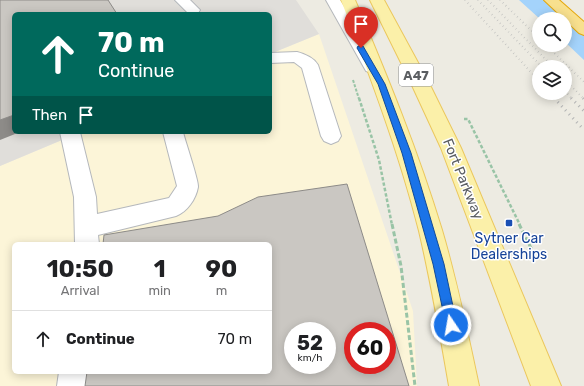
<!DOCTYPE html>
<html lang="en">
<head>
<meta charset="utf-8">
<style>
  body { margin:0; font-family:Rubik,sans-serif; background:#f2f2f2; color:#202124; height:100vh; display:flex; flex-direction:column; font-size:15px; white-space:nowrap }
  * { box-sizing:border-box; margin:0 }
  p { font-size:13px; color:#757577 }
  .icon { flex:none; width:22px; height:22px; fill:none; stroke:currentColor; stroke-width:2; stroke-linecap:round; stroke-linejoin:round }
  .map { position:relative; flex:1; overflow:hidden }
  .details { position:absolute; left:12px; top:242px; width:260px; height:132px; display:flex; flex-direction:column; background:#fff; border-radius:6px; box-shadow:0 2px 10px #0003 }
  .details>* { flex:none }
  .guide { position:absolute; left:12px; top:12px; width:260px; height:122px; border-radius:6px; box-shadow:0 2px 10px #0003; background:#00695c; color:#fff; overflow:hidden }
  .buttons { position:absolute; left:532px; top:12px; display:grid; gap:8px }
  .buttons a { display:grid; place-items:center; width:40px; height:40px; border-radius:50%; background:#fff; box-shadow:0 2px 10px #0003; font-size:20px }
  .speed { position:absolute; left:284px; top:322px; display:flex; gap:8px; font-size:20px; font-weight:700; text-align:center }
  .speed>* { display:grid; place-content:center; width:52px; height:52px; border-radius:50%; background:#fff; box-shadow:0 2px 10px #0003; line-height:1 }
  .speed small { font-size:10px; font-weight:400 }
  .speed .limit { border:6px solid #d22; background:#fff; color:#111 }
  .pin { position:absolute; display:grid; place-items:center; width:34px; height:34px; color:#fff; margin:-41px -17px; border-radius:50% 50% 50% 0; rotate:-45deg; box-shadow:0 0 4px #0007 }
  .pin .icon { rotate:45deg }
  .me { position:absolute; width:44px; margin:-22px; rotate:348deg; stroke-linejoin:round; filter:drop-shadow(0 0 3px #0008) }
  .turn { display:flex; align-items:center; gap:14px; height:84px; padding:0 20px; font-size:18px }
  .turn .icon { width:52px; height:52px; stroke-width:2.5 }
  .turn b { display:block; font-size:28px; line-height:34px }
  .then { display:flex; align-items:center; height:38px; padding:0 20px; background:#0003; gap:8px; font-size:15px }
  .eta { display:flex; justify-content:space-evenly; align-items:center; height:68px; text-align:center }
  .eta b { font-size:24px; font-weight:700; line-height:28px }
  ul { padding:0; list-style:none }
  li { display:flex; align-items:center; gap:12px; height:56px; padding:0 20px; border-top:1px solid #e0e0e0 }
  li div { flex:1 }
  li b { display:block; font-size:15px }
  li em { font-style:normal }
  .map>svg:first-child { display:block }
</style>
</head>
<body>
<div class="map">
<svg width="584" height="386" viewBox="0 0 584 386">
  <rect width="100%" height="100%" fill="#edebe2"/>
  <!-- commercial -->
  <path fill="#fcf5d8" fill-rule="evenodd" d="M319,34L413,311L417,386H0V166L81,132H270V54ZM14,244H270V372H14ZM293,331H327V365H293ZM353,331H387V365H353Z"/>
  <!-- industrial -->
  <polygon fill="#e0deda" points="0,0 296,0 319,34 270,54 270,14 14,14 14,132 81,132 0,166"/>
  <!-- water -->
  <polygon fill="#a4d3fb" points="519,0 544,0 584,35 584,60 565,42 565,19 540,19"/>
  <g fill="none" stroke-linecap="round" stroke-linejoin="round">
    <defs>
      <g id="minor">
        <polygon points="175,0 190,0 200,10 198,13 188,13"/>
        <polygon points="326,0 340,0 380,67 378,71 372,73 366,71"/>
        <path d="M297,52C305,54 314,58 318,65L341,136L338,141L331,144L324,141L321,136L302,68L294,62L270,63V53Z"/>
        <path d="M60,132H80L96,197L97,214L169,198L177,186L163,132H183C185,141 199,181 198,187C196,199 187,212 176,216L98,235L99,244H75L74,197Z"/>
        <polygon points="59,372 89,372 87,386 57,386"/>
      </g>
      <g id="major">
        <path d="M341,0H355C387,75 418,151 442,230C457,281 468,334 479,386H449C440,334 431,282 419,231C399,152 370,76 341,0Z"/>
        <polygon points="370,0 384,0 428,81 461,148 561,386 531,386 441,148 410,81"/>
      </g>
      <polygon id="highway" points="544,0 559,0 584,22 584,35 579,33"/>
    </defs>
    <!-- minor casing -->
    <use href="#minor" stroke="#b5b8bc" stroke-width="2"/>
    <!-- major casing -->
    <use href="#major" stroke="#ebc75d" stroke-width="2"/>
    <!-- highway casing -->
    <use href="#highway" stroke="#e5a70a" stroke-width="2"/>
    <!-- path-far2 -->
    <polyline stroke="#99c4a6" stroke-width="2" stroke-dasharray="3 1.5" stroke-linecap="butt" points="353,80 359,99"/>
    <!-- path-far1 -->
    <g stroke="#99c4a6" stroke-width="2.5" stroke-dasharray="3.5 2" stroke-linecap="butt">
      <polyline points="359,98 379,160 392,225"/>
      <polyline points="464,119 468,119 520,225"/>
    </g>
    <!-- path -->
    <g stroke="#99c4a6" stroke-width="3" stroke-dasharray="5 2.5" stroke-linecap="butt">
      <polyline points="392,224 401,266 415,386"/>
      <polyline points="519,224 534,254"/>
    </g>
    <!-- minor -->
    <use href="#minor" fill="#fff" fill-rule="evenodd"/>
    <!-- major -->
    <use href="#major" fill="#fbf0a9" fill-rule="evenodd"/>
    <!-- highway -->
    <use href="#highway" fill="#f8e08e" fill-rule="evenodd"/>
    <!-- rail-far1 -->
    <g stroke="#b3b4b4" stroke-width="2" stroke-dasharray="0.5 3.5" stroke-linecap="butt">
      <polyline points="465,0 539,81"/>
      <polyline points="478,0 542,67"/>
      <polyline points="488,0 553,67"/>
      <polyline points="500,0 539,38"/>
      <polyline points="546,45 584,82"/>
      <polyline points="565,80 584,99"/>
      <polyline points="565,91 572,99"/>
      <polyline points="550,93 555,99"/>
    </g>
    <!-- rail -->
    <g stroke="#b3b4b4" stroke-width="3" stroke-dasharray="1 4.5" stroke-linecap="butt">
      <polyline points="554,98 584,130"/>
      <polyline points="571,98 584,111"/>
      <polyline points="583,98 584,99"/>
    </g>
  </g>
  <!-- shaded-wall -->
  <polygon fill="#8d8b88" points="14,115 14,132 20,132 0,140 0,120"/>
  <!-- building -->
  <g fill="#cac7c2" stroke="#8d8b88" fill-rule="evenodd">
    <polygon points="0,0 108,0 117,14 14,14 14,115 0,120"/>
    <path d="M347,184L409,386H85L87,372H270V244H103L104,235L218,216L258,197ZM293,331H327V365H293ZM353,331H387V365H353Z"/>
  </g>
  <!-- route -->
  <polygon fill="#1a73e8" stroke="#114b97" points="358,46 363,46 385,84 411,153 444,264 457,325 455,329 451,330 447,329 446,325 433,264 402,153 378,84 357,48"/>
  <!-- markers -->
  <rect fill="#1a4fb4" stroke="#fff" stroke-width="1.5" x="505" y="219" width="8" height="8" rx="2"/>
  <g text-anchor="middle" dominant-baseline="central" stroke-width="3" stroke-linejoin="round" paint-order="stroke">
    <!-- shield labels -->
    <rect fill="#fff" stroke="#8c8e91" stroke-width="1" x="399" y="64" width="34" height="22" rx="3"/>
    <g font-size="13" font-weight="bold" fill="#5b5e62">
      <text x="416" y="75">A47</text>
    </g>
    <!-- street labels -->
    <g font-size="14" fill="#5b5e62" stroke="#fff">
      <text transform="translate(463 179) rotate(68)">Fort Parkway</text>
    </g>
    <!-- transit labels -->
    <g font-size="14" fill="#164399" stroke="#fff">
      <text x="509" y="238">Sytner Car<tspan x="509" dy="16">Dealerships</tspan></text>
    </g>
  </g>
</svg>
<div class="buttons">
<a><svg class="icon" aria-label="search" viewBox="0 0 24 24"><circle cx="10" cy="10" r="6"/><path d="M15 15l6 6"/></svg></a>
<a><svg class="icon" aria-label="layers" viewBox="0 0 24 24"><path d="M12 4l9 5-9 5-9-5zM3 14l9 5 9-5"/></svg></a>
</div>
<div class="speed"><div>52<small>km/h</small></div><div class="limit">60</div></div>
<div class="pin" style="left:361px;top:48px;background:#d93025"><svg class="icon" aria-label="arrive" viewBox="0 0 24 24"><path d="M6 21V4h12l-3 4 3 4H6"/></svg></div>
<svg class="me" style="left:451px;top:325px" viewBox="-20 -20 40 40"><circle r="17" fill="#1a73e8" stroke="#fff" stroke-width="3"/><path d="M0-11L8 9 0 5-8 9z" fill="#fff"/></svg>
<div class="guide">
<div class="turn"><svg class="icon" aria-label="ahead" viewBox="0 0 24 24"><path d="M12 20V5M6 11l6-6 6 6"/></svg><div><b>70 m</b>Continue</div></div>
<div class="then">Then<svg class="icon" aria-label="arrive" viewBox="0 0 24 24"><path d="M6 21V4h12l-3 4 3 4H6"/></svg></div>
</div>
<section class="details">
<div class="eta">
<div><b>10:50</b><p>Arrival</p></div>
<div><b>1</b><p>min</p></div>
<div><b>90</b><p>m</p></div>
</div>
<ul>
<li><svg class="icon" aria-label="ahead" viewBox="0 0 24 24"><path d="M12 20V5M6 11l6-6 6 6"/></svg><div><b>Continue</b></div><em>70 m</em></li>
</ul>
</section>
</div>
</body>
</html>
